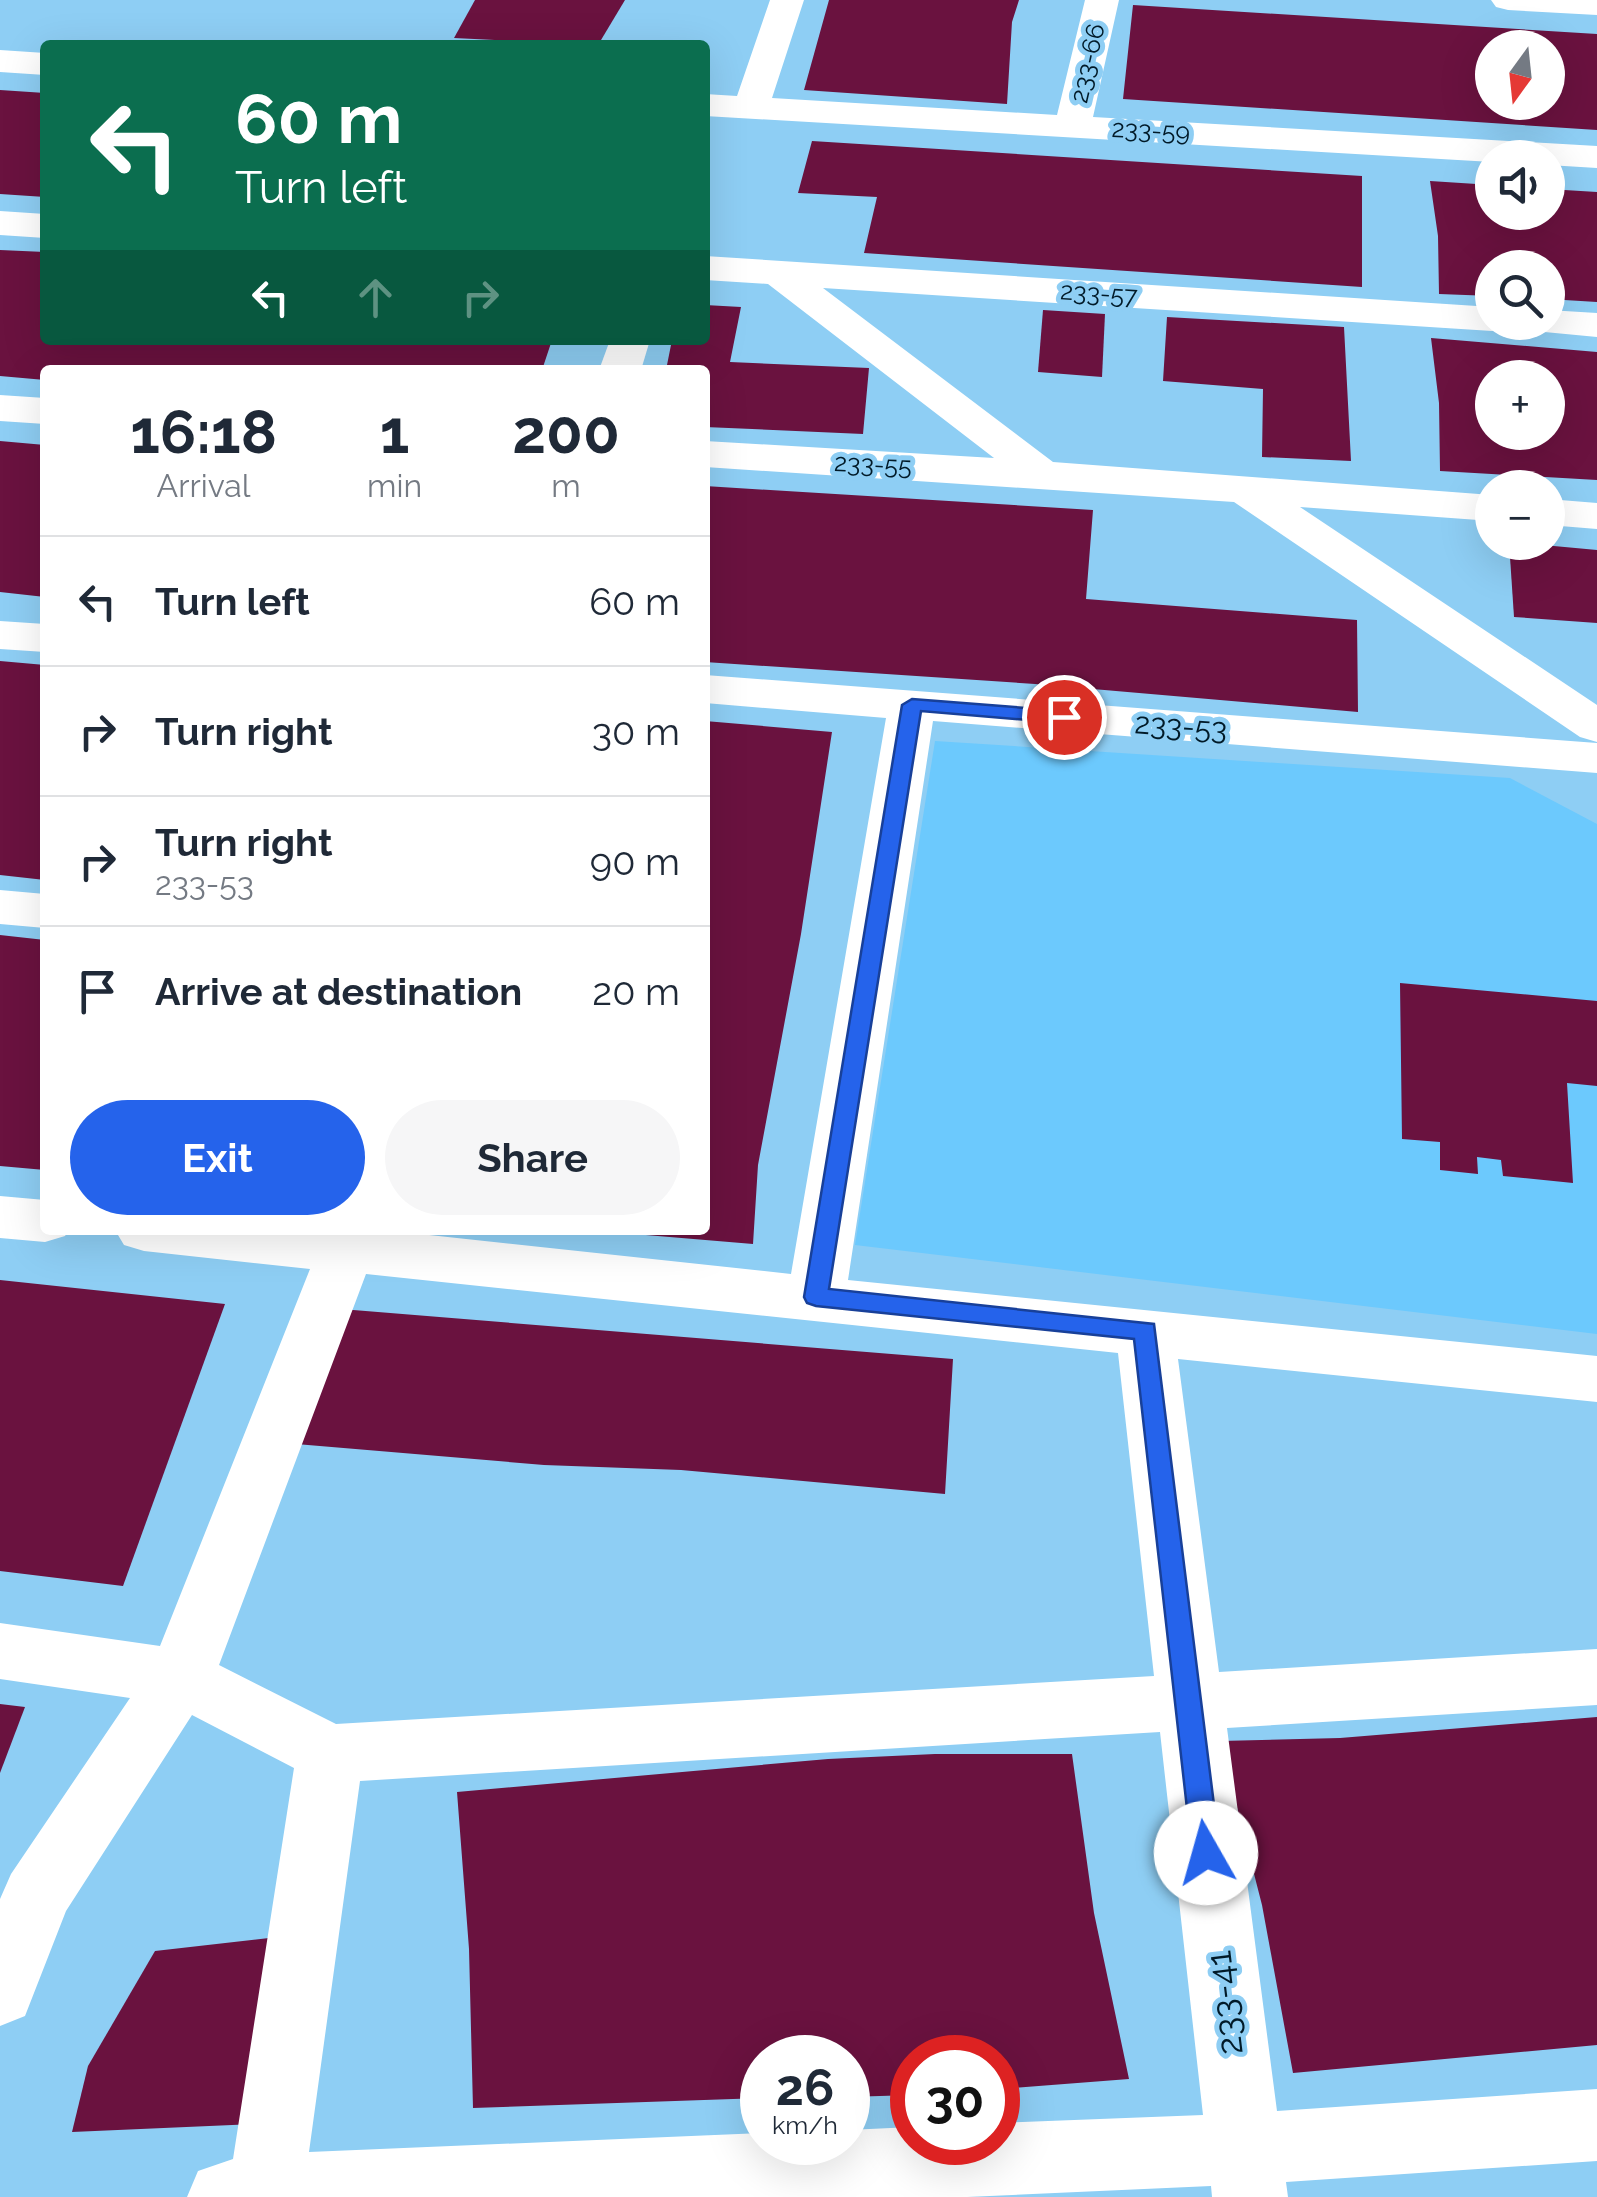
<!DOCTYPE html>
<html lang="en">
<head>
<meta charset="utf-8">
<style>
  body { margin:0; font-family:Raleway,sans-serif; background:#f6f6f7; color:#1f2937; height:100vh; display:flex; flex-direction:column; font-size:38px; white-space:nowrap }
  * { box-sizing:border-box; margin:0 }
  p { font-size:32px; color:#747a83 }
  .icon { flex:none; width:55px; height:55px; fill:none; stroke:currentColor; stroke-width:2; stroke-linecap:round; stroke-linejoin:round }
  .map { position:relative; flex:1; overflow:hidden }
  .panel { position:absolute; left:40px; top:365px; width:670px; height:870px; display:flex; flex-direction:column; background:#fff; border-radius:10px; box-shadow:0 10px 40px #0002 }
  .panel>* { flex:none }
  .hud { position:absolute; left:40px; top:40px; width:670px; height:305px; border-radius:10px; box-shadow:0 10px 40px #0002; background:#0b6e4f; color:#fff; overflow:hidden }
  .needle { width:65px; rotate:195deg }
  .buttons { position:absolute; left:1475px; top:30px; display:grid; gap:20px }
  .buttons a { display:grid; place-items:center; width:90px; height:90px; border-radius:50%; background:#fff; box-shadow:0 10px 40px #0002; font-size:50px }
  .speed { position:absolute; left:740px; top:2035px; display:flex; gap:20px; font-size:50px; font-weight:700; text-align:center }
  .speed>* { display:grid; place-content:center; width:130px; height:130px; border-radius:50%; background:#fff; box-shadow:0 10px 40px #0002; line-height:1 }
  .speed small { font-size:25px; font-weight:400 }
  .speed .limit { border:15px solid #d22; background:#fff; color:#111 }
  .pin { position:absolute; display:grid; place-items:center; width:85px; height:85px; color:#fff; margin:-42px; border:5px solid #fff; border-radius:50%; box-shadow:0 2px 10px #0007 }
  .me { position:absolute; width:110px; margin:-55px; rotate:353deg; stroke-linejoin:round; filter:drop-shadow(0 0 8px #0008) }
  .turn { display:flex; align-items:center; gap:35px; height:210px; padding:0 30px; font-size:45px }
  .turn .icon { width:130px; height:130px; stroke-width:2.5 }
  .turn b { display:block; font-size:70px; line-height:85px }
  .lanes { display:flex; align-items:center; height:95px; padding:0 30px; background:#0003; justify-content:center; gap:50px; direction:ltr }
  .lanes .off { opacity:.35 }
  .eta { display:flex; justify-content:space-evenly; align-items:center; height:170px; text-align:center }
  .eta b { font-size:60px; font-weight:700; line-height:70px }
  .primary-button { display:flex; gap:20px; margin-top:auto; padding:20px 30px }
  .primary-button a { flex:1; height:115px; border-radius:60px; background:#2563eb; color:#fff; font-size:40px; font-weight:700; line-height:115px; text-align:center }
  .primary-button a+a { background:#f6f6f7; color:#1f2937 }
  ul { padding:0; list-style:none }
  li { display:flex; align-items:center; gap:30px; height:130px; padding:0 30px; border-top:2px solid #e0e1e3 }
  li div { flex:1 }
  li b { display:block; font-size:38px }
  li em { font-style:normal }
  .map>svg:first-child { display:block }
</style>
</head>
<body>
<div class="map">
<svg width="1597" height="2197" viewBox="0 0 1597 2197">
  <rect width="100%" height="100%" fill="#8ecef4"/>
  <!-- built -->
  <polygon fill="#6cc9fd" points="935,741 1510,778 1597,824 1597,1334 855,1245"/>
  <!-- building -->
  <g fill="#6a123f" fill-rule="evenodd">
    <polygon points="475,0 625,0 598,45 454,38"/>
    <polygon points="829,0 1019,0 1012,22 1007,104 804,90"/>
    <path d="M1133,5L1597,34V130L1123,99ZM1492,48H1548V102H1492Z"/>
    <polygon points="0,90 45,93 45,197 0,194"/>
    <polygon points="812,141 1362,176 1362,287 864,253 877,197 798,193"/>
    <polygon points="1430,181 1492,185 1492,212 1548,212 1548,189 1597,192 1597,302 1548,299 1548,268 1492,268 1492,296 1439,294 1438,236"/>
    <polygon points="0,250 45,252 45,340 552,340 542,370 45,370 45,380 0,376"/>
    <polygon points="705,305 741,307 730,362 869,368 863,434 705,427 705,370 666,370 672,340 705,340"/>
    <polygon points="1043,310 1105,314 1102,377 1038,372"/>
    <polygon points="1167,317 1344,327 1351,461 1262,457 1263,389 1163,381"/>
    <path d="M1431,338L1597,352V480L1440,471L1439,403ZM1492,378H1548V432H1492Z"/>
    <polygon points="0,441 45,445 45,597 0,592"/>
    <polygon points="705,486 1093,510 1086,599 1357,620 1358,712 1035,684 705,662"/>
    <polygon points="1509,542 1597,550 1597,623 1514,617"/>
    <polygon points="0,661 45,665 45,880 0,875"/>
    <polygon points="705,721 832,732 801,934 758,1165 753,1244 622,1233 705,1230"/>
    <polygon points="0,935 45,940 45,1170 0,1166"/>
    <polygon points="1400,983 1597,1001 1597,1086 1567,1083 1573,1183 1503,1176 1501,1160 1477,1157 1478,1174 1440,1170 1440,1142 1402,1139"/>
    <polygon points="0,1280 225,1304 123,1586 0,1571"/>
    <polygon points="341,1309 953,1359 945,1494 681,1470 544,1465 296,1444"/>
    <polygon points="0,1704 25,1707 0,1773"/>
    <polygon points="1597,1717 1597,2045 1293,2073 1262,1905 1220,1741 1340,1738"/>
    <polygon points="935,1754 1072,1754 1094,1913 1129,2079 998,2089 998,2058 912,2058 912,2095 848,2097 848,2058 762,2058 762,2098 473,2108 469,1949 457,1792 828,1759"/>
    <polygon points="269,1938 255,2124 72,2132 88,2066 155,1951"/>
  </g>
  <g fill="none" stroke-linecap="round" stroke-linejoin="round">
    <!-- street -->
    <g fill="#fff" fill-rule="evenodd">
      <polygon points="770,0 804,0 772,98 1057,115 1085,0 1119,0 1093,117 1597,146 1597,168 1548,165 1548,158 1492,158 1492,162 705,116 705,94 737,96"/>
      <polygon points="1491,0 1597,0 1597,15 1508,10 1496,7"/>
      <polygon points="0,50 45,53 45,75 0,72"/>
      <polygon points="0,211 45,214 45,238 0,235"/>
      <polygon points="705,256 1492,307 1492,322 1510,322 1506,328 1492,331 823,288 1053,462 1492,495 1492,521 1300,507 1597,705 1597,742 1580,737 1234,502 705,467 705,441 994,458 768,284 705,280"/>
      <polygon points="1548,310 1597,313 1597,337 1534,331 1528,322 1548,322"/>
      <polygon points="610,340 650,340 641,370 599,370"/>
      <polygon points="0,395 45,398 45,424 0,421"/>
      <polygon points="1548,499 1597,503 1597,529 1548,525"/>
      <polygon points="0,621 45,624 45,652 0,649"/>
      <path d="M705,675L1597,743V773L933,721L848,1280L1597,1356V1402L1178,1359L1219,1672L1597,1649V1705L1227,1728L1277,2111L1597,2089V2161L1286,2182L1288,2197H1212L1211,2186L967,2197H187L198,2171L233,2159L294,1768L192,1715L66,1911L25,2016L0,2026V1899L11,1874L130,1698L0,1679V1623L160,1646L310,1269L144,1251L124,1245L115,1230H383L791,1274L886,718L705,703ZM366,1274L1118,1353L1154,1676L336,1724L219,1665ZM1160,1732L1203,2115L998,2123V2142H912V2127L848,2130V2142H762V2133L309,2152L360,1781Z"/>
      <polygon points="0,890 45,894 45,928 0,924"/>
      <polygon points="0,1196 45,1200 45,1230 69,1230 65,1236 45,1242 0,1238"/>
    </g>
  </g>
  <!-- route -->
  <polygon fill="#2563eb" stroke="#184099" stroke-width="2.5" points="912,699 1064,711 1074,717 1064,723 921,711 829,1289 1154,1324 1220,1853 1216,1862 1206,1866 1196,1862 1192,1853 1134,1339 816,1306 807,1303 804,1297 902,705"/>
  <g text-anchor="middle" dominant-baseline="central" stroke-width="10" stroke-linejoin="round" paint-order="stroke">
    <!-- far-street labels -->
    <g font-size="25" fill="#011a28" stroke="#8ecef4">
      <text transform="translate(1087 63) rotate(-77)">233-66</text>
      <text transform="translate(1151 130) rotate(3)">233-59</text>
      <text transform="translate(1099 293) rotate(4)">233-57</text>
      <text transform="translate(873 464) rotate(3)">233-55</text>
    </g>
    <!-- street labels -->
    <g font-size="30" fill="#011a28" stroke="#8ecef4">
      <text transform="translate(1181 726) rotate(4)">233-53</text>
    </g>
    <!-- near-street labels -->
    <g font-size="35" fill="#011a28" stroke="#8ecef4">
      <text transform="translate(1224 2003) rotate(-97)">233-41</text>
    </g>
  </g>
</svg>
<div class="buttons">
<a><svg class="needle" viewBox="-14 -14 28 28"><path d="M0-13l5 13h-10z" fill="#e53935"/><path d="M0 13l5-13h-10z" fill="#747a83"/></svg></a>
<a><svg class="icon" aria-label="sound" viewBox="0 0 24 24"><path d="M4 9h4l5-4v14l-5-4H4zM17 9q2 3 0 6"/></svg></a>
<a><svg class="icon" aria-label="search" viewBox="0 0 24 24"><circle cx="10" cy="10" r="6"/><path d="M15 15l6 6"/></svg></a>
<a>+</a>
<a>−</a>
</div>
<div class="speed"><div>26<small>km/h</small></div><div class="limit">30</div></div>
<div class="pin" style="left:1064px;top:717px;background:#d93025"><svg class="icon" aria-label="arrive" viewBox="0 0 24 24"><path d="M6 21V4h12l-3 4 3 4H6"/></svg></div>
<svg class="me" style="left:1206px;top:1853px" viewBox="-20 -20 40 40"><circle r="19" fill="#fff"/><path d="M0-13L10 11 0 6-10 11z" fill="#2563eb"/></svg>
<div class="hud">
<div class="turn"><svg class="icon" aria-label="left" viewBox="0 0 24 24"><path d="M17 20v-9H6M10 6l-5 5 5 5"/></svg><div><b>60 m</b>Turn left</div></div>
<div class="lanes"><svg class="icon" aria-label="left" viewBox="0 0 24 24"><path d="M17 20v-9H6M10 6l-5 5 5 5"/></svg><svg class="icon off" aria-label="ahead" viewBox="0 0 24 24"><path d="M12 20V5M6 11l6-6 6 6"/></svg><svg class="icon off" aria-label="right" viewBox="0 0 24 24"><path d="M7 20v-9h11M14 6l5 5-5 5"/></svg></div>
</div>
<section class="panel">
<div class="eta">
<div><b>16:18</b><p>Arrival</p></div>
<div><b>1</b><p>min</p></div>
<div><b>200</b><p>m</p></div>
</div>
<ul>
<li><svg class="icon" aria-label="left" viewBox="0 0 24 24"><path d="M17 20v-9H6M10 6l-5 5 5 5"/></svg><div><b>Turn left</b></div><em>60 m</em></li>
<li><svg class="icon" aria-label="right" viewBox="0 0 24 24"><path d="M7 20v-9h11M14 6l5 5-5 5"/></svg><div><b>Turn right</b></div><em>30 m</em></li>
<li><svg class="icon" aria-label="right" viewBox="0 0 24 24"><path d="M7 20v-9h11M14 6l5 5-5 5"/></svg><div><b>Turn right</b><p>233-53</p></div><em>90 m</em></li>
<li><svg class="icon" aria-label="arrive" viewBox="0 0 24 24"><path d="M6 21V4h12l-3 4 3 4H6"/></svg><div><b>Arrive at destination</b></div><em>20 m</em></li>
</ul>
<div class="primary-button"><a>Exit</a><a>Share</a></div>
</section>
</div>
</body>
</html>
